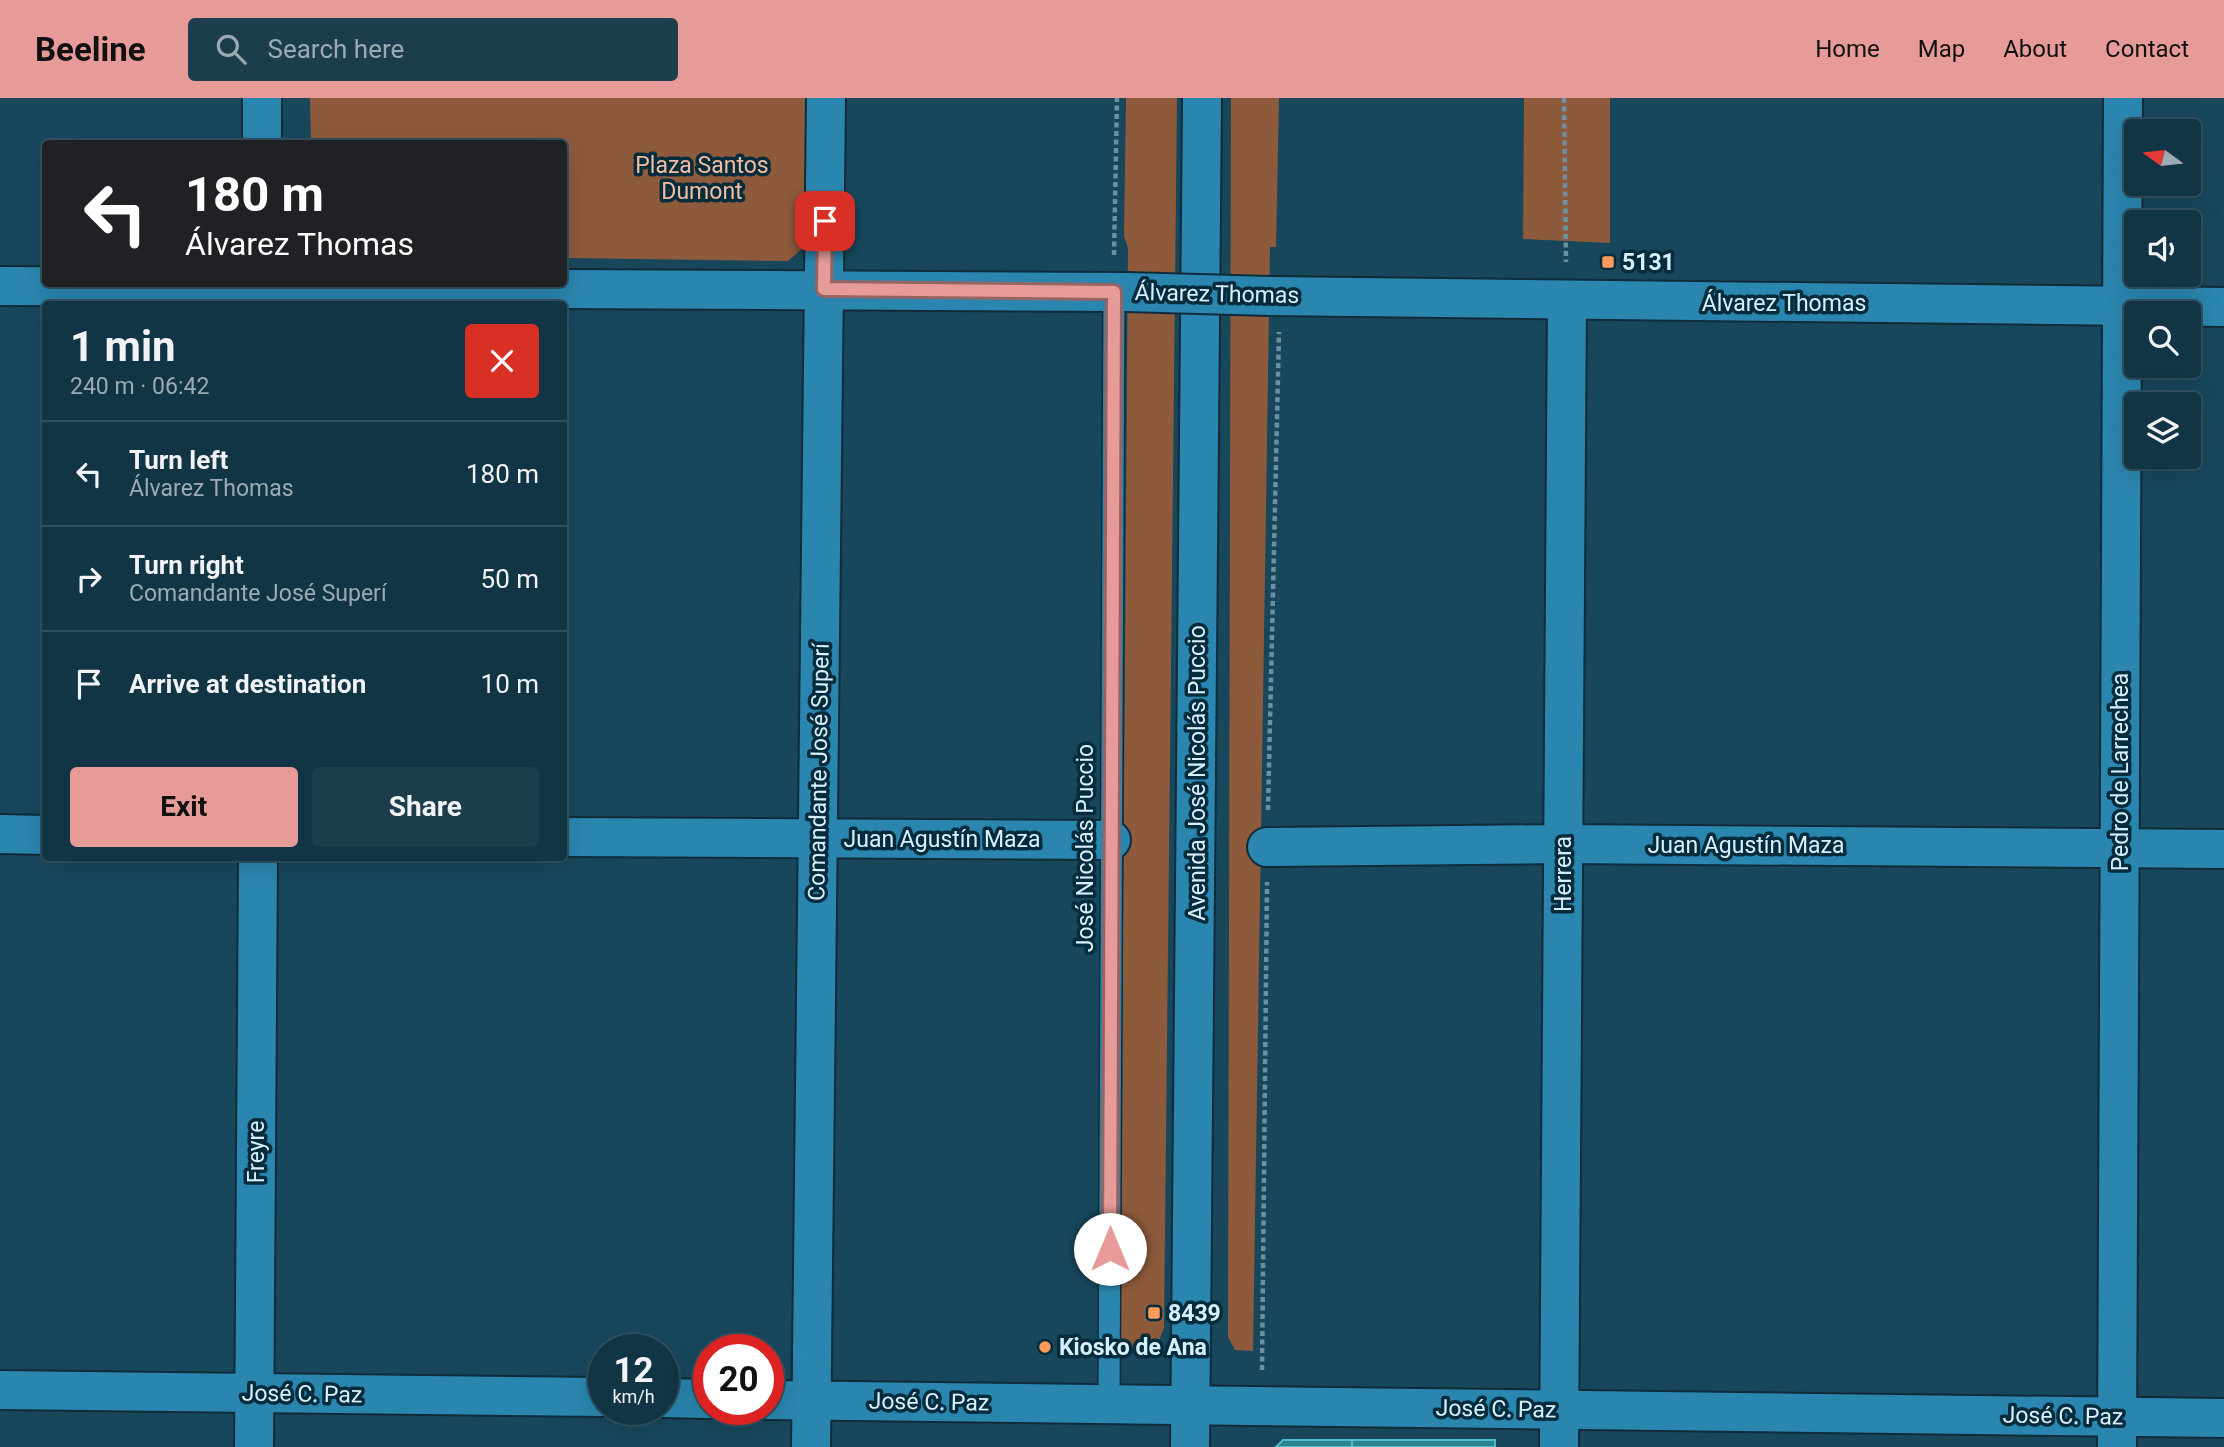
<!DOCTYPE html>
<html lang="en">
<head>
<meta charset="utf-8">
<style>
  body { margin:0; font-family:Roboto,sans-serif; background:#1b3d4c; color:#f1f3f6; height:100vh; display:flex; flex-direction:column; font-size:26px; white-space:nowrap }
  * { box-sizing:border-box; margin:0 }
  p { font-size:23px; color:#9cabb3 }
  .icon { flex:none; width:38px; height:38px; fill:none; stroke:currentColor; stroke-width:2; stroke-linecap:round; stroke-linejoin:round }
  .map { position:relative; flex:1; overflow:hidden }
  .sheet { position:absolute; left:42px; top:203px; width:525px; height:560px; display:flex; flex-direction:column; background:#123545; border-radius:7px; box-shadow:0 7px 28px #0002,0 0 0 2px #31505e }
  .sheet>* { flex:none }
  .banner { position:absolute; left:42px; top:42px; width:525px; height:147px; border-radius:7px; box-shadow:0 7px 28px #0002,0 0 0 2px #31505e; background:#202124; color:#fff; overflow:hidden }
  .needle { width:46px; rotate:285deg }
  .buttons { position:absolute; left:2124px; top:21px; display:grid; gap:14px }
  .buttons a { display:grid; place-items:center; width:77px; height:77px; border-radius:7px; background:#123545; box-shadow:0 7px 28px #0002,0 0 0 2px #31505e; font-size:35px }
  .speed { position:absolute; left:588px; top:1236px; display:flex; gap:14px; font-size:35px; font-weight:700; text-align:center }
  .speed>* { display:grid; place-content:center; width:91px; height:91px; border-radius:50%; background:#123545; box-shadow:0 7px 28px #0002,0 0 0 2px #31505e; line-height:1 }
  .speed small { font-size:18px; font-weight:400 }
  .speed .limit { border:10px solid #d22; background:#fff; color:#111 }
  .pin { position:absolute; display:grid; place-items:center; width:60px; height:60px; color:#fff; margin:-30px; border-radius:14px; box-shadow:0 4px 10px #0006 }
  .me { position:absolute; width:77px; margin:-38px; rotate:0deg; stroke-linejoin:round; filter:drop-shadow(0 0 5px #0008) }
  .turn { display:flex; align-items:center; gap:24px; height:147px; padding:0 28px; font-size:32px }
  .turn .icon { width:91px; height:91px; stroke-width:2.5 }
  .turn b { display:block; font-size:49px; line-height:60px }
  .round { display:grid; place-items:center; flex:none; width:74px; height:74px; border-radius:7px; background:#1b3d4c }
  .summary { display:flex; align-items:center; justify-content:space-between; height:119px; padding:0 28px }
  h1 { font-size:42px; font-weight:700; line-height:52px }
  .primary-button { display:flex; gap:14px; margin-top:auto; padding:14px 28px }
  .primary-button a { flex:1; height:80px; border-radius:7px; background:#e69b98; color:#111; font-size:28px; font-weight:700; line-height:80px; text-align:center }
  .primary-button a+a { background:#1b3d4c; color:#f1f3f6 }
  ul { padding:0; list-style:none }
  li { display:flex; align-items:center; gap:21px; height:105px; padding:0 28px; border-top:2px solid #31505e }
  li div { flex:1 }
  li b { display:block; font-size:26px }
  li em { font-style:normal }
  header { display:flex; align-items:center; gap:42px; box-sizing:border-box; height:98px; padding:0 35px; background:#e69b98; color:#111 }
  header strong { font-size:33px }
  nav { display:flex; gap:38px; margin-inline-start:auto; font-size:24px }
  .search { width:490px; height:63px; background:#1b3d4c; display:flex; align-items:center; gap:18px; box-sizing:border-box; padding:0 24px; border-radius:7px; color:#9cabb3; font-size:26px }
  .map>svg:first-child { display:block }
</style>
</head>
<body>
<header>
<strong>Beeline</strong>
<div class="search"><svg class="icon" aria-label="search" viewBox="0 0 24 24"><circle cx="10" cy="10" r="6"/><path d="M15 15l6 6"/></svg>Search here</div>
<nav><a>Home</a><a>Map</a><a>About</a><a>Contact</a></nav>
</header>
<div class="map">
<svg width="2224" height="1349" viewBox="0 0 2224 1349">
  <rect width="100%" height="100%" fill="#18475c"/>
  <!-- green -->
  <g fill="#8d5a3b">
    <polygon points="310,0 808,0 803,150 788,163 564,160 564,46 311,45"/>
    <polygon points="1126,0 1177,0 1164,1230 1157,1247 1143,1253 1128,1249 1120,1240 1128,150 1124,138"/>
    <polygon points="1231,0 1279,0 1276,149 1270,149 1253,1253 1235,1252 1228,1239"/>
    <polygon points="1524,0 1610,0 1610,145 1523,141"/>
  </g>
  <!-- building -->
  <g fill="#2e8393" stroke="#4cbbcf" stroke-width="2">
    <polygon points="1283,1342 1352,1342 1352,1349 1276,1349"/>
    <rect x="1352" y="1342" width="143" height="7"/>
  </g>
  <g fill="none" stroke-linecap="round" stroke-linejoin="round">
    <defs>
      <polyline id="service" points="1109,1306 1114,194"/>
      <g id="minor">
        <polyline points="262,46 262,0"/>
        <polyline points="0,188 1127,194"/>
        <polyline points="1270,198 2224,209"/>
        <polyline points="0,736 46,737"/>
        <polyline points="564,739 1111,742"/>
        <polyline points="1267,749 1563,746 2224,751"/>
        <polyline points="0,1292 604,1299"/>
        <polyline points="663,1300 709,1301"/>
        <polyline points="768,1302 2224,1320"/>
        <polyline points="254,1349 258,760"/>
        <polyline points="811,1349 826,0"/>
        <polyline points="1559,1349 1567,203"/>
        <polyline points="2117,1349 2123,0"/>
      </g>
      <polyline id="tertiary" points="1190,1349 1202,0"/>
    </defs>
    <!-- service casing -->
    <use href="#service" stroke="#102b39" stroke-width="24"/>
    <!-- minor casing -->
    <use href="#minor" stroke="#102b39" stroke-width="42"/>
    <!-- tertiary casing -->
    <use href="#tertiary" stroke="#102b39" stroke-width="42"/>
    <!-- path -->
    <g stroke="#6b90a2" stroke-width="4.5" stroke-dasharray="5 3.5" stroke-linecap="butt">
      <polyline points="1564,0 1566,164"/>
      <polyline points="1114,157 1117,0"/>
      <polyline points="1268,712 1279,234"/>
      <polyline points="1262,1272 1267,784"/>
    </g>
    <!-- service -->
    <use href="#service" stroke="#2b86af" stroke-width="21"/>
    <!-- minor -->
    <use href="#minor" stroke="#2b86af" stroke-width="38"/>
    <!-- tertiary -->
    <use href="#tertiary" stroke="#2b86af" stroke-width="38"/>
    <defs>
      <polyline id="minor-bridge" points="1127,194 1270,198"/>
    </defs>
    <!-- minor-bridge casing -->
    <use href="#minor-bridge" stroke="#102b39" stroke-width="42" stroke-linecap="butt"/>
    <!-- minor-bridge -->
    <use href="#minor-bridge" stroke="#2b86af" stroke-width="38"/>
  </g>
  <g fill="none" stroke-linecap="round" stroke-linejoin="round">
    <defs>
      <polyline id="route" points="825,123 824,191 1114,194 1110,1151"/>
    </defs>
    <!-- route casing -->
    <use href="#route" stroke="#966563" stroke-width="18"/>
    <!-- route -->
    <use href="#route" stroke="#e69b98" stroke-width="12"/>
  </g>
  <!-- markers -->
  <g fill="#ff9b5a" stroke="#052c3d" stroke-width="2.5">
    <rect x="1601" y="157" width="14" height="14" rx="3.5"/>
    <rect x="1147" y="1208" width="14" height="14" rx="3.5"/>
    <circle cx="1045" cy="1249" r="7"/>
  </g>
  <g text-anchor="middle" dominant-baseline="central" stroke-width="7" stroke-linejoin="round" paint-order="stroke">
    <!-- park labels -->
    <g font-size="23" fill="#f4bd9d" stroke="#052c3d">
      <text x="702" y="67">Plaza Santos<tspan x="702" dy="26">Dumont</tspan></text>
    </g>
    <!-- poi labels -->
    <g font-size="23" font-weight="bold" fill="#d8f0fe" stroke="#052c3d" text-anchor="start">
      <text x="1622" y="164">5131</text>
      <text x="1168" y="1215">8439</text>
      <text x="1059" y="1249">Kiosko de Ana</text>
    </g>
    <!-- street labels -->
    <g font-size="23" fill="#d8f0fe" stroke="#052c3d">
      <text transform="translate(1217 196) rotate(1)">Álvarez Thomas</text>
      <text x="1784" y="205">Álvarez Thomas</text>
      <text transform="translate(819 674) rotate(-89)">Comandante José Superí</text>
      <text transform="translate(2120 674) rotate(-90)">Pedro de Larrechea</text>
      <text transform="translate(1197 675) rotate(-90)">Avenida José Nicolás Puccio</text>
      <text x="942" y="741">Juan Agustín Maza</text>
      <text x="1746" y="747">Juan Agustín Maza</text>
      <text transform="translate(1085 750) rotate(-90)">José Nicolás Puccio</text>
      <text transform="translate(1563 776) rotate(-90)">Herrera</text>
      <text transform="translate(256 1054) rotate(-90)">Freyre</text>
      <text transform="translate(302 1296) rotate(1)">José C. Paz</text>
      <text transform="translate(929 1304) rotate(1)">José C. Paz</text>
      <text transform="translate(1496 1311) rotate(1)">José C. Paz</text>
      <text transform="translate(2063 1318) rotate(1)">José C. Paz</text>
    </g>
  </g>
</svg>
<div class="buttons">
<a><svg class="needle" viewBox="-14 -14 28 28"><path d="M0-13l5 13h-10z" fill="#e53935"/><path d="M0 13l5-13h-10z" fill="#9cabb3"/></svg></a>
<a><svg class="icon" aria-label="sound" viewBox="0 0 24 24"><path d="M4 9h4l5-4v14l-5-4H4zM17 9q2 3 0 6"/></svg></a>
<a><svg class="icon" aria-label="search" viewBox="0 0 24 24"><circle cx="10" cy="10" r="6"/><path d="M15 15l6 6"/></svg></a>
<a><svg class="icon" aria-label="layers" viewBox="0 0 24 24"><path d="M12 4l9 5-9 5-9-5zM3 14l9 5 9-5"/></svg></a>
</div>
<div class="speed"><div>12<small>km/h</small></div><div class="limit">20</div></div>
<div class="pin" style="left:825px;top:123px;background:#d93025"><svg class="icon" aria-label="arrive" viewBox="0 0 24 24"><path d="M6 21V4h12l-3 4 3 4H6"/></svg></div>
<svg class="me" style="left:1110px;top:1151px" viewBox="-20 -20 40 40"><circle r="19" fill="#fff"/><path d="M0-13L10 11 0 6-10 11z" fill="#e69b98"/></svg>
<div class="banner">
<div class="turn"><svg class="icon" aria-label="left" viewBox="0 0 24 24"><path d="M17 20v-9H6M10 6l-5 5 5 5"/></svg><div><b>180 m</b>Álvarez Thomas</div></div>
</div>
<section class="sheet">
<div class="summary"><div><h1>1 min</h1><p>240 m · 06:42</p></div><a class="round" style="background:#d93025;color:#fff"><svg class="icon" aria-label="close" viewBox="0 0 24 24"><path d="M6 6l12 12M18 6L6 18"/></svg></a></div>
<ul>
<li><svg class="icon" aria-label="left" viewBox="0 0 24 24"><path d="M17 20v-9H6M10 6l-5 5 5 5"/></svg><div><b>Turn left</b><p>Álvarez Thomas</p></div><em>180 m</em></li>
<li><svg class="icon" aria-label="right" viewBox="0 0 24 24"><path d="M7 20v-9h11M14 6l5 5-5 5"/></svg><div><b>Turn right</b><p>Comandante José Superí</p></div><em>50 m</em></li>
<li><svg class="icon" aria-label="arrive" viewBox="0 0 24 24"><path d="M6 21V4h12l-3 4 3 4H6"/></svg><div><b>Arrive at destination</b></div><em>10 m</em></li>
</ul>
<div class="primary-button"><a>Exit</a><a>Share</a></div>
</section>
</div>
</body>
</html>
